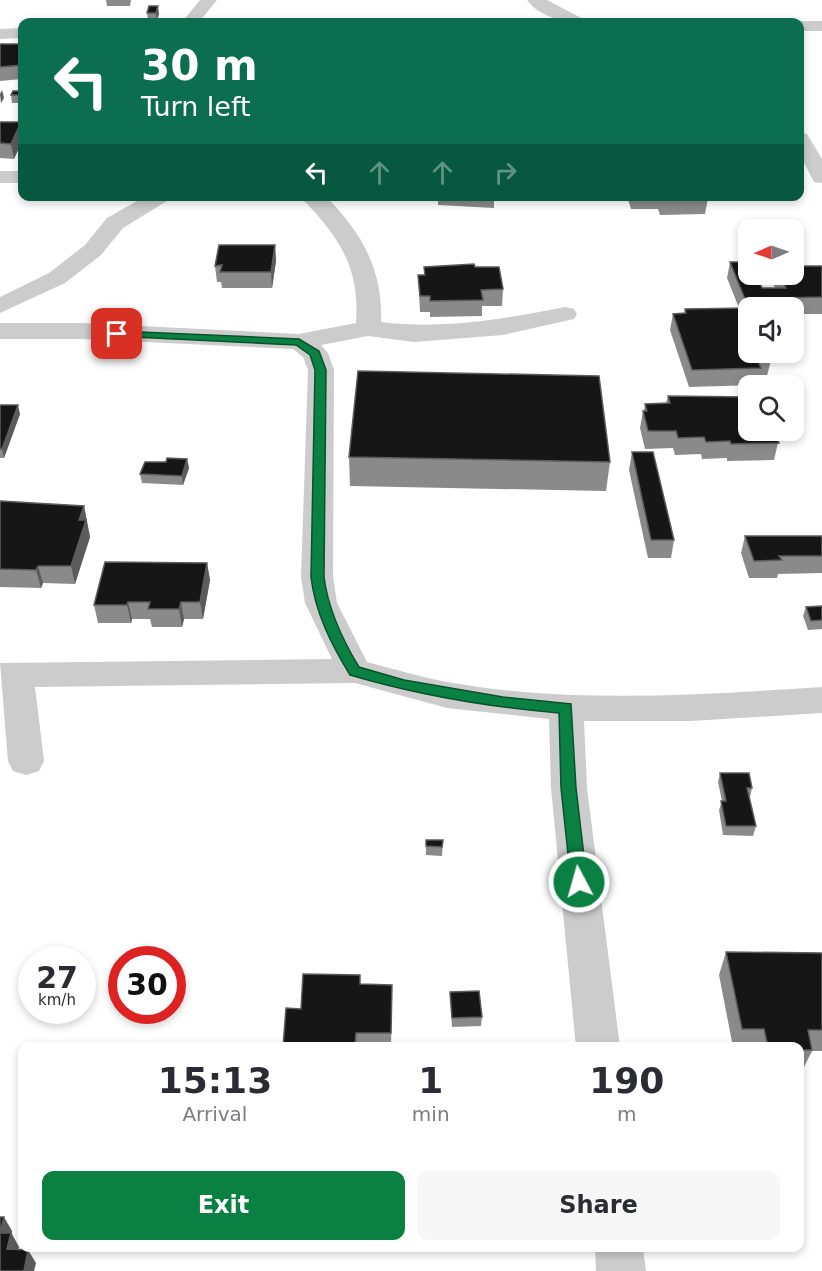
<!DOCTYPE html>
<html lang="en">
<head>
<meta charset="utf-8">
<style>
  body { margin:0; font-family:"DejaVu Sans",sans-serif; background:#f7f7f7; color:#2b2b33; height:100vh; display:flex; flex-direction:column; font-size:22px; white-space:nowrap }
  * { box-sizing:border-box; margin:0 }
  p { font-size:20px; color:#7c7c81 }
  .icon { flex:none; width:33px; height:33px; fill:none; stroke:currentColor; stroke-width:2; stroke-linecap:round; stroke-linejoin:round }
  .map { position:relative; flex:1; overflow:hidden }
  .drawer { position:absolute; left:18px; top:1042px; width:786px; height:210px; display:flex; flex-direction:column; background:#fff; border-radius:12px; box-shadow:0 3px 9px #0003 }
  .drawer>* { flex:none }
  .hud { position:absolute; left:18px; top:18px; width:786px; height:183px; border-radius:12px; box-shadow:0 3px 9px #0003; background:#0b6e4f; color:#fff; overflow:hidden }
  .needle { width:39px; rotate:268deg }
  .controls { position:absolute; left:738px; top:219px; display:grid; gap:12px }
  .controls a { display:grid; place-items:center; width:66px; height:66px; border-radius:12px; background:#fff; box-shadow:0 3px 9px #0003; font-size:30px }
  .speed { position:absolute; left:18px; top:946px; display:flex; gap:12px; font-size:30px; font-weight:700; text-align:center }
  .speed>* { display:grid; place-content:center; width:78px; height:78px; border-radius:50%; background:#fff; box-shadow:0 3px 9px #0003; line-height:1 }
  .speed small { font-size:15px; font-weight:400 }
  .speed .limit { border:9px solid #d22; background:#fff; color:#111 }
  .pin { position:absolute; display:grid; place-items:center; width:51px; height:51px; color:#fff; margin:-26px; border-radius:12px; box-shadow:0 3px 9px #0006 }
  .me { position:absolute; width:66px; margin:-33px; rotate:354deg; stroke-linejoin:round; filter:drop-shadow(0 0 4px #0008) }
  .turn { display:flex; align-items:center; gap:21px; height:126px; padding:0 24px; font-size:27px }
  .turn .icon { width:78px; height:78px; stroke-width:2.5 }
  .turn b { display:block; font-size:42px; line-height:51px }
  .lanes { display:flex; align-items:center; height:57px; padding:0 24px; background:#0003; justify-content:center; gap:30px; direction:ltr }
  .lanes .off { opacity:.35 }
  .eta { display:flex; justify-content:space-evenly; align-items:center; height:102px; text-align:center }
  .eta b { font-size:36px; font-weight:800; line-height:42px }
  .action { display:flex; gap:12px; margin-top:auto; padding:12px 24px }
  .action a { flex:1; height:69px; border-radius:12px; background:#0b8043; color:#fff; font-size:24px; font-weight:800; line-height:69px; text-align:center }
  .action a+a { background:#f7f7f7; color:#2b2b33 }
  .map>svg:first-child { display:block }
</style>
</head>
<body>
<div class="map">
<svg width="822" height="1271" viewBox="0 0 822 1271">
  <rect width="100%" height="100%" fill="#fff"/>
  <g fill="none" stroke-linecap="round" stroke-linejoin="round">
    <!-- minor -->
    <g fill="#ccc" fill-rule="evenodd">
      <polygon points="200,0 217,0 199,22 182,22"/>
      <path d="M527,0H547L589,22C568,24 540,18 527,0Z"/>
      <polygon points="800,21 822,21 822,31 800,31 800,22 794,22"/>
      <polygon points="22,28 22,38 0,39 0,29"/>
      <polygon points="800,132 807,134 822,159 822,183 814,182 800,155"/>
      <rect x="0" y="171" width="22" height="12"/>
      <polygon points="146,196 175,196 123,228 101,255 65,283 0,313 0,297 49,273 85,245 107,218"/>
      <path d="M300,196H325C362,232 383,270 381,322C443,330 504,319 565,307L574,309L577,314L574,319L503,335L414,342L368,336L321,345L328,353L334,370L333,577L337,603L367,662C394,669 420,677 447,682C571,704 698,695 822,687V713L691,721H584L587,788L620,1047H576L551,788L549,719L447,708L355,683L35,687L44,761L39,771L26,775L13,771L8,761L0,663L332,659L305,603L301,577L308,370L303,357L293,349L81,339H0V323H81L299,334L356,323C359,279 348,251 319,217C314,210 306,204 300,196Z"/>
      <polygon points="595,1248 643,1248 646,1271 596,1271"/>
    </g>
  </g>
  <!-- wall -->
  <g fill="#8a8a8a">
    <polygon points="106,0 131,0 130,6 107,6"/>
    <polygon points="149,6 159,14 157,20 148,20 147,13"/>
    <polygon points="22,41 22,79 0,81 0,46 19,44"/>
    <polygon points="22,91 22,103 12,103 11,95"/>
    <polygon points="0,122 21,122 22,128 22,141 14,159 0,158"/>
    <polygon points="438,196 494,196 494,208 438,205"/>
    <polygon points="627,196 707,196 708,198 705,214 660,215 658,209 631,209"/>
    <polygon points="275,245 276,261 272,288 222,288 221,282 217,282 215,266"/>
    <polygon points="730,262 762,288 775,288 773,283 775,274 794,274 822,266 822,314 794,314 794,308 748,308 748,352 771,360 767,376 759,377 757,385 689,387 670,330 673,314 684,313 685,309 739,308 727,278"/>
    <polygon points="424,267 475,267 503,289 502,306 482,306 482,316 430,317 430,312 420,312 418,275 424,275"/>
    <polygon points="668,396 781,430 774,460 727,461 727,458 702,459 701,454 675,455 673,448 645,449 640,428 643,411 644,411 645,404 666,403"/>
    <polygon points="0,405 20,414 4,458 0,458"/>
    <polygon points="632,452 674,540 671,558 648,558 629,470"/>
    <polygon points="349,457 610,462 606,491 350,486"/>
    <polygon points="187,459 189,468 183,485 142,483 140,474 166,462"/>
    <polygon points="0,501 84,506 90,537 75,584 43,583 41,588 0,587"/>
    <polygon points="745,536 822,536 822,573 778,574 777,578 749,578 741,553"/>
    <polygon points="207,563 210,580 203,619 184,619 182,627 152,627 150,619 132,619 131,623 98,623 94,605"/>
    <polygon points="822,606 822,629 808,630 803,616 806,607"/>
    <polygon points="720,773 752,788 750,797 749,797 756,826 753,836 723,835 719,810 722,801 718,782"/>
    <polygon points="426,840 443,840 442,856 426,855"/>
    <polygon points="726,952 822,953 822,1051 812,1051 802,1071 800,1071 800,1047 733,1047 719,975"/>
    <polygon points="361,984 392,1001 391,1047 283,1047 301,1009"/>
    <polygon points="450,992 482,1017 481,1026 452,1027"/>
  </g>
  <!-- shaded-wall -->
  <g fill="#5c5c5c">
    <polygon points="158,6 159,14 157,20 156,13"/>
    <polygon points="2,90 4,98 1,103 0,94"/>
    <polygon points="21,122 22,128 22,141 14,159 11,144"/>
    <polygon points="275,245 276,261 272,288 271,272"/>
    <polygon points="18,405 20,414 4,458 2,449"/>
    <polygon points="187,459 189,468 183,485 182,476"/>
    <polygon points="84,506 90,537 75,584 71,566 79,520"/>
    <polygon points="207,563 210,580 203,619 200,602"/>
    <polygon points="38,566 43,583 41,588 36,570"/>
    <polygon points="128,602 132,619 131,623 127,605"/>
    <polygon points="181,602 184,619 182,627 179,609"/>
    <polygon points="4,1217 12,1231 12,1234 19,1247 15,1263 7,1249 0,1233"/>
    <polygon points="28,1250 36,1263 34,1271 24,1271"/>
  </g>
  <!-- building -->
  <g fill="#161616" stroke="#5c5c5c" stroke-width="1.5">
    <polygon points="149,6 158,6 156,13 147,13"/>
    <polygon points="0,44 22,44 22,65 0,67"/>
    <polygon points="13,91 22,91 22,95 11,95"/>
    <polygon points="0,122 21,122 11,144 0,143"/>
    <polygon points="661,196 707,196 708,198 662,199"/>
    <polygon points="219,245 275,245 271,272 220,272 222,265 215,266"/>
    <polygon points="730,262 748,262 748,274 756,274 762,288 786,288 780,274 794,274 794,266 822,266 822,297 745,299"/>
    <polygon points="474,264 475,267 499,267 503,289 481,290 483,300 430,301 430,296 420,296 418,275 425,275 424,267"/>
    <polygon points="748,308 748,330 746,330 748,335 748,352 768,352 771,360 757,360 761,368 692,370 673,314 686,313 685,309"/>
    <polygon points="358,371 599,376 610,462 349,457"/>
    <polygon points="668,396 748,397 748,430 781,430 774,431 779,443 731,444 730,441 706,442 704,437 678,438 676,431 648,431 643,411 647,411 645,404 670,403"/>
    <polygon points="0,405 18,405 2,449 0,449"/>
    <polygon points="632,452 653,452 674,540 651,540"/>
    <polygon points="167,458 187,459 182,476 140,474 145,462 166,462"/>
    <polygon points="0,501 84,506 79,520 86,520 71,566 38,566 36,570 0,569"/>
    <polygon points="745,536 822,536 822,556 779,556 782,560 754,561"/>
    <polygon points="105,562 207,563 200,602 181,602 179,609 148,609 150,602 128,602 127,605 94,605"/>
    <polygon points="822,606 822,620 811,621 806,607"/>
    <polygon points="720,773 749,773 752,788 747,788 756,826 726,826 721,801 726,801"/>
    <polygon points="426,840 443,840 442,847 426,846"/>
    <polygon points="726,952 822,953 822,1030 808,1030 812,1050 800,1050 800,1047 768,1047 764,1029 742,1029"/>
    <polygon points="303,974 360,975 360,984 392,985 391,1033 356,1033 355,1047 283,1047 286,1008 301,1009"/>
    <polygon points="479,991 482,1017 452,1018 450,992"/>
    <polygon points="0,1217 4,1217 0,1233 11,1233 7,1249 28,1250 24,1271 0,1271"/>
  </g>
  <!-- route -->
  <path fill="#0b8043" stroke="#07532c" stroke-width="1.5" d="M117,331L299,339L319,351L326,370L324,577C328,609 342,639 359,667L404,680L503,697L571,704L576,788L587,882L585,887H574L571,882L561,788L559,713C488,707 418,695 350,675C331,644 315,612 311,577L315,370L310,355L296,345L113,336V332Z"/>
</svg>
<div class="controls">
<a><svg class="needle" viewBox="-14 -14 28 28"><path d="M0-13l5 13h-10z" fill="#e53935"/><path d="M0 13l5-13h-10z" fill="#7c7c81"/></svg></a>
<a><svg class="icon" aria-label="sound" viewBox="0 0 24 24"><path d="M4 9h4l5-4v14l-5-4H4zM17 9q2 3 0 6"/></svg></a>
<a><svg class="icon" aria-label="search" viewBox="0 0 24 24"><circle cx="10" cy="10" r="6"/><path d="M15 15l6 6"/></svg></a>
</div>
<div class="speed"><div>27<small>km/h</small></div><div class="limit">30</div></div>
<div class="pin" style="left:117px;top:334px;background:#d93025"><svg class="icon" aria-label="arrive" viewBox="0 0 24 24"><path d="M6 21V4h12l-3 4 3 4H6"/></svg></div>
<svg class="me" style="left:579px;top:882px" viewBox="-20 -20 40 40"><circle r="17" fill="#0b8043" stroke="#fff" stroke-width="3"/><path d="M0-11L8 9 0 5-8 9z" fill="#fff"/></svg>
<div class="hud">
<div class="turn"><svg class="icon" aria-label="left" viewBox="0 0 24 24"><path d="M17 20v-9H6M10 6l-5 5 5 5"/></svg><div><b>30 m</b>Turn left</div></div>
<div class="lanes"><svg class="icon" aria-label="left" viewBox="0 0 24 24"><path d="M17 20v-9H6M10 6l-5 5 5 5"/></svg><svg class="icon off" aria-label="ahead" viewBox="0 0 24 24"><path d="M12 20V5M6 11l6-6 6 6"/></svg><svg class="icon off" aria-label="ahead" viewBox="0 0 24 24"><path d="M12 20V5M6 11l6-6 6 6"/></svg><svg class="icon off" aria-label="right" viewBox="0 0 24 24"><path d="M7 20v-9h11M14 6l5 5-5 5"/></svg></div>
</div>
<section class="drawer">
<div class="eta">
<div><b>15:13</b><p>Arrival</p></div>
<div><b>1</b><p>min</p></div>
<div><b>190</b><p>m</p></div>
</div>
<div class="action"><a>Exit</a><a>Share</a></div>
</section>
</div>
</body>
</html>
